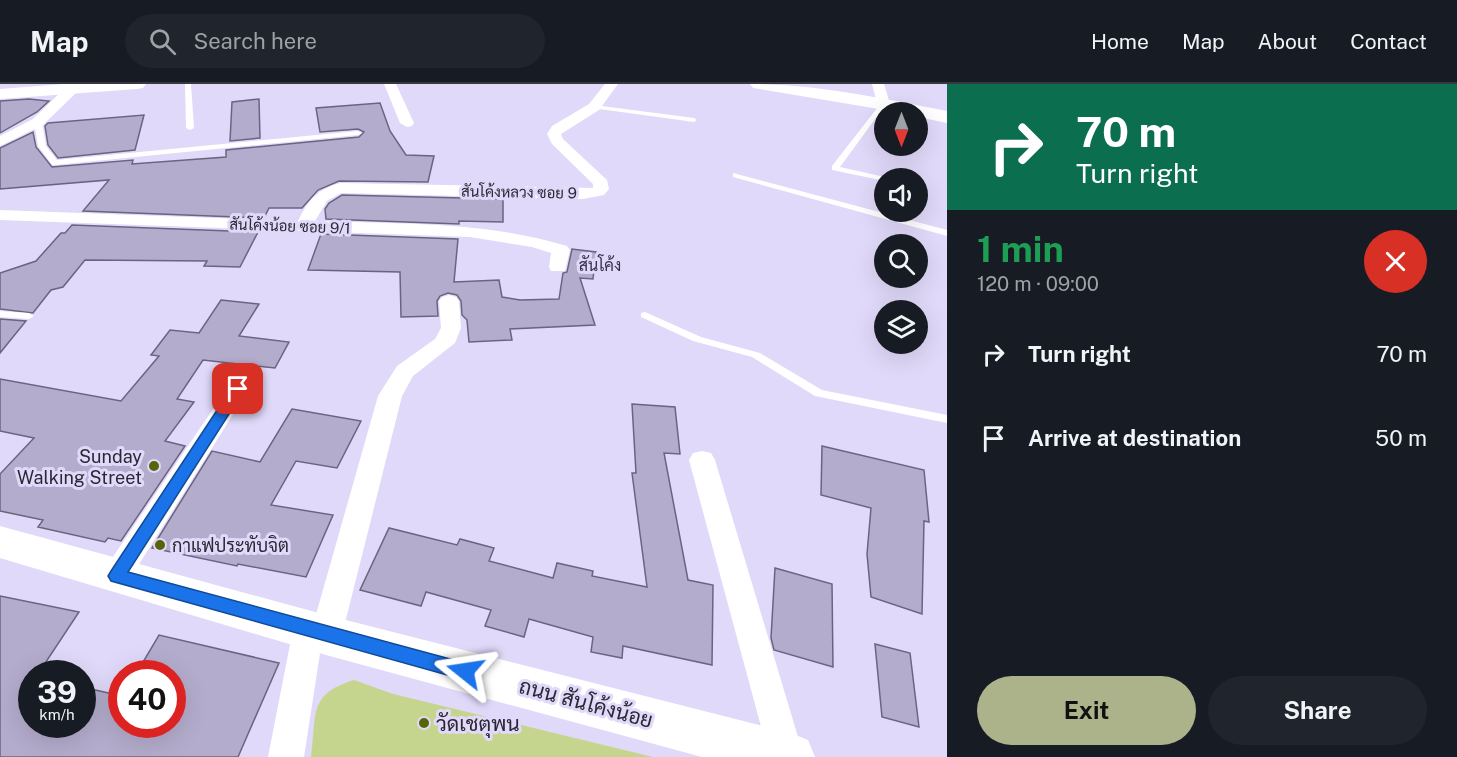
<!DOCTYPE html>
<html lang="en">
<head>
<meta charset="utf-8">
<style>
  body { margin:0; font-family:"Public Sans",Sarabun,sans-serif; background:#20242c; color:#f1f3f6; height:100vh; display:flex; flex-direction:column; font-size:22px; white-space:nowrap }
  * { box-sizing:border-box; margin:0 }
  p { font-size:20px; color:#9ea1a6 }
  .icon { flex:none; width:33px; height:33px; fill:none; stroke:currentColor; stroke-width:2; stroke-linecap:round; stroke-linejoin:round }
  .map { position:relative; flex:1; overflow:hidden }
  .details { display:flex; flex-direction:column; background:#171b24; width:510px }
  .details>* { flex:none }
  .banner { background:#0b6e4f; color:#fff; overflow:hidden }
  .needle { width:39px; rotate:180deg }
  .tools { position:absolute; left:874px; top:18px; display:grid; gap:12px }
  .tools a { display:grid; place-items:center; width:54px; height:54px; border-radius:50%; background:#171b24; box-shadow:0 6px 24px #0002; font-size:30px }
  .speed { position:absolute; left:18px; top:576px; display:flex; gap:12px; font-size:30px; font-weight:700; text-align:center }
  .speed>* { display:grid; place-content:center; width:78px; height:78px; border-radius:50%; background:#171b24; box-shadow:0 6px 24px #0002; line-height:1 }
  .speed small { font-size:15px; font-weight:400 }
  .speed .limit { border:9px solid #d22; background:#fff; color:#111 }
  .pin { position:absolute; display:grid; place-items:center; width:51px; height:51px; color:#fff; margin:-26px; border-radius:12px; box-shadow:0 3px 9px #0006 }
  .me { position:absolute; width:66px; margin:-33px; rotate:285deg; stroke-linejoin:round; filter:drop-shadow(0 0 4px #0008) }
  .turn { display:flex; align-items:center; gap:21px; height:126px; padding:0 30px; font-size:27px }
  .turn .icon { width:78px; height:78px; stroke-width:2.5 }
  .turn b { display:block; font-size:42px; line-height:51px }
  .round { display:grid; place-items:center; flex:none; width:63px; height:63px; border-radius:32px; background:#20242c }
  .overview { display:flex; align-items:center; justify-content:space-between; height:102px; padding:0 30px }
  h1 { font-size:36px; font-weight:700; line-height:45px; color:#1e9e55 }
  .cta { display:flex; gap:12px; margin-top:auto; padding:12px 30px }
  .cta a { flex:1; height:69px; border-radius:36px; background:#acb38b; color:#111; font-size:24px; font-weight:700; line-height:69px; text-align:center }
  .cta a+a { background:#20242c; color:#f1f3f6 }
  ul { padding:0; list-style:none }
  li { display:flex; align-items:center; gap:18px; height:84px; padding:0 30px }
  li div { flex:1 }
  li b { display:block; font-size:22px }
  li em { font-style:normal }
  header { display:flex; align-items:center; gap:36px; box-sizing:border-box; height:84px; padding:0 30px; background:#171b24; border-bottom:2px solid #363941 }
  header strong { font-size:28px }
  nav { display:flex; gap:33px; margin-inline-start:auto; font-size:21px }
  .search { width:420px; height:54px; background:#20242c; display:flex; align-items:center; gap:15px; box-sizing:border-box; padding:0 21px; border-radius:33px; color:#9ea1a6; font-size:22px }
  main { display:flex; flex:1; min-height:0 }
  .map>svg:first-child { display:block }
</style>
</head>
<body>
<header>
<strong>Map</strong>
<div class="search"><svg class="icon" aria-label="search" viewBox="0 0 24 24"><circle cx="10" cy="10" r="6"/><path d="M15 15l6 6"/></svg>Search here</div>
<nav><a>Home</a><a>Map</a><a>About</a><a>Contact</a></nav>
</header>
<main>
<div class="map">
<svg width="947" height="673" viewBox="0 0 947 673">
  <rect width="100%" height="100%" fill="#e1d9f9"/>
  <!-- green -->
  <path fill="#c5d58d" d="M354,596L393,610L653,673H311C317,632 307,610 354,596Z"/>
  <!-- building -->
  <g fill="#b4accc" stroke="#6b6480" stroke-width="1.5">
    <polygon points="29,15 49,17 37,28 0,49 0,17"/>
    <polygon points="259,15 260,54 230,57 232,18"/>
    <polygon points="380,19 390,47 406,71 434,72 428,98 339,97 318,106 302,124 269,124 264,134 83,127 109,96 0,105 0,64 33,48 36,63 52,83 133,76 132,80 226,73 226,66 359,53 364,48 358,45 320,48 316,24"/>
    <polygon points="144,31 135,66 58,74 48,61 45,42 48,39"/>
    <polygon points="342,111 503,115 503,138 459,137 459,140 326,135 325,125 329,119"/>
    <polygon points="72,141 258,148 240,183 204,182 207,177 85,176 63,203 51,206 33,229 0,225 0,189 36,177 61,149 65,149"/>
    <polygon points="321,150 458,155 454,198 499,196 502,213 520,216 559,215 563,189 567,188 572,165 596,168 593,195 580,194 595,241 510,245 512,256 469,258 467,236 462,231 461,217 457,211 448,209 440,212 437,217 438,232 401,233 400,188 308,186"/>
    <polygon points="221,216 259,220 239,252 289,258 275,284 203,276 177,315 194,318 165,357 185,362 121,457 108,454 105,458 38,443 43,436 0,427 0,390 34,354 0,347 0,295 121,317 159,272 151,271 170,246 199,249"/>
    <polygon points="0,235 26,237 0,269"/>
    <polygon points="632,320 675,323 680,370 664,369 688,496 713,501 712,581 623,562 622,574 591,568 593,553 529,535 524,553 485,542 491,526 426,508 421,522 360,506 389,444 457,461 460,455 494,464 489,477 553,494 557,479 593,487 592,492 647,503 632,389 636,389"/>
    <polygon points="292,325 361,337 337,384 296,377 271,421 333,431 306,493 238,480 237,482 152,464 212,367 260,378"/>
    <polygon points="822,362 924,386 929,438 924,437 922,530 871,513 867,470 871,424 821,411"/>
    <polygon points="775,484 832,500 833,583 774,566 771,554"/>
    <polygon points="0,512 79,528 38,590 32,590 32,640 82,640 82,603 122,612 122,640 172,640 172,590 136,590 159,551 279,579 238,673 0,673"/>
    <polygon points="875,560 910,569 919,643 882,633"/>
  </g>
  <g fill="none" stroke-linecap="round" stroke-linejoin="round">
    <!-- lane -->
    <g fill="#fff" fill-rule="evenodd">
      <polygon points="185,0 191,0 194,44 190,46 186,44"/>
      <polygon points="881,19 886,20 840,83 889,94 885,94 885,97 832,86 832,82"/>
      <polygon points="594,21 694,34 697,36 694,38 592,24 591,23"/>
      <polygon points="38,36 42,38 46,62 57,76 358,47 362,49 358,51 55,81 52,81 38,62 34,38"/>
      <polygon points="733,89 947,146 947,152 733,93"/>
      <polygon points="0,227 29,229 34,232 29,235 0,233"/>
      <polygon points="645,228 701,253 760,269 822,306 947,331 947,339 815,312 752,273 693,257 641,233 641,229"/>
    </g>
    <!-- street -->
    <g fill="#fff" fill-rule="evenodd">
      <polygon points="384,0 396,0 414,39 412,42 407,43 400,39"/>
      <path d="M605,0H618L599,26L561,50L563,55L607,96L609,105L604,111L583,115L341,109L327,117L315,137C399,140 486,137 567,162L570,166L565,187H551L549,183L551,169L532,163L470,153L0,136V126L298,137C308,116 318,105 340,99L593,104V100L552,60L547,50L552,42L589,20Z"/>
      <polygon points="872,0 884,0 890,20 888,23 878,23"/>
      <polygon points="72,1 78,5 77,8 43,41 0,62 0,52 33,35 67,2"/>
      <polygon points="449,211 456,213 459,217 461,244 455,259 413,292 402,312 342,551 337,561 326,565 321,563 304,673 268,673 293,545 297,535 308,531 315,534 378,312 397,282 435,255 441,244 439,217 442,213"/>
      <polygon points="238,297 246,300 249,305 126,501 116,505 106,501 101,492 106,483 230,300"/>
      <polygon points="702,367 711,369 715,376 804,673 769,672 689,376 693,369"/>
    </g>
    <!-- secondary -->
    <g fill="#fff" fill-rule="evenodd">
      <polygon points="64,0 146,0 143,4 137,5 0,15 0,5"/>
      <path d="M750,0C817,0 882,14 947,27V39L918,33V28H897L753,4Z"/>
      <polygon points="0,442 326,531 791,649 808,656 815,673 702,673 326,571 0,474"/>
    </g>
  </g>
  <!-- route -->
  <polygon fill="#1a73e8" stroke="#114b97" stroke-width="1.5" points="238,301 245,305 128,488 465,579 471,581 474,587 471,594 465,596 111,497 108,492 111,487 233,302"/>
  <!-- markers -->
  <g fill="#576408" stroke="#e1d9f9" stroke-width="2">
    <circle cx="154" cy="382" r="6"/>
    <circle cx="160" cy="461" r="6"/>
    <circle cx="424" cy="639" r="6"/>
  </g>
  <g text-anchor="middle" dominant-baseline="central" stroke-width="6" stroke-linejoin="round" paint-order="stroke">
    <!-- far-street labels -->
    <g font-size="15" fill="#2b2834" stroke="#e1d9f9">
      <text transform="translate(519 108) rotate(1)">สันโค้งหลวง ซอย 9</text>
      <text transform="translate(290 142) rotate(2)">สันโค้งน้อย ซอย 9/1</text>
    </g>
    <!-- far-neighbourhood labels -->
    <g font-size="16" fill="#373049" stroke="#e1d9f9">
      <text x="600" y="181">สันโค้ง</text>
    </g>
    <!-- poi labels -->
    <g font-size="18" fill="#2b2834" stroke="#e1d9f9" text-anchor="end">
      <text x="142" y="372">Sunday<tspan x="142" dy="21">Walking Street</tspan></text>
      <text x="172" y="461" text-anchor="start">กาแฟประทับจิต</text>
    </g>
    <!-- near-street labels -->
    <g font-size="21" fill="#2b2834" stroke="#e1d9f9">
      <text transform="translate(586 619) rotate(15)">ถนน สันโค้งน้อย</text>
    </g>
    <!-- near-poi labels -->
    <g font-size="21" fill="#2b2834" stroke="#e1d9f9" text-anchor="start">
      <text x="436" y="639">วัดเชตุพน</text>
    </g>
  </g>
</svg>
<div class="tools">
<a><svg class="needle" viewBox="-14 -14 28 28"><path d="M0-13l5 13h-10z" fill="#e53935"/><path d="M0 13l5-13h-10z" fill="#9ea1a6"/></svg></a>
<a><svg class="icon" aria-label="sound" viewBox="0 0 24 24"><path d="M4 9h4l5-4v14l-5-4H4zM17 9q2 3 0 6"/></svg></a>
<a><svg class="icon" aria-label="search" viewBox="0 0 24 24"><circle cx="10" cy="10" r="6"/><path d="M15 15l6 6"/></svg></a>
<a><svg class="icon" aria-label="layers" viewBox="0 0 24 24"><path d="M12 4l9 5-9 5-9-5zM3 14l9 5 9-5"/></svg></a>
</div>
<div class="speed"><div>39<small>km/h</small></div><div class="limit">40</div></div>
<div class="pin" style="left:238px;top:305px;background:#d93025"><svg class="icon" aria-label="arrive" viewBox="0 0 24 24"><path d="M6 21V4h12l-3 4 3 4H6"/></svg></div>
<svg class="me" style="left:465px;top:587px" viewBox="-20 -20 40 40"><path d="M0-17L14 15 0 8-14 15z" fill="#1a73e8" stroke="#fff" stroke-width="4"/></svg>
</div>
<section class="details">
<div class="banner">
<div class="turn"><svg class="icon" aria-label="right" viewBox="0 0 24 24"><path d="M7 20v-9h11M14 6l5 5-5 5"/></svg><div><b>70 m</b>Turn right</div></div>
</div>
<div class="overview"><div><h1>1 min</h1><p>120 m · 09:00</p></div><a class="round" style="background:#d93025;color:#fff"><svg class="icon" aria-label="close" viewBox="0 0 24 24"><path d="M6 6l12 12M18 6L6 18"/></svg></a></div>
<ul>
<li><svg class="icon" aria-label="right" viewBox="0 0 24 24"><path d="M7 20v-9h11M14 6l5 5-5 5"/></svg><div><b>Turn right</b></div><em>70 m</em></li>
<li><svg class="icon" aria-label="arrive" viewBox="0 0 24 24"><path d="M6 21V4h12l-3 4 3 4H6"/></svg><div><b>Arrive at destination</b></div><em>50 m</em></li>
</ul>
<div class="cta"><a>Exit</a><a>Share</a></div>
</section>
</main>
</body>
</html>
